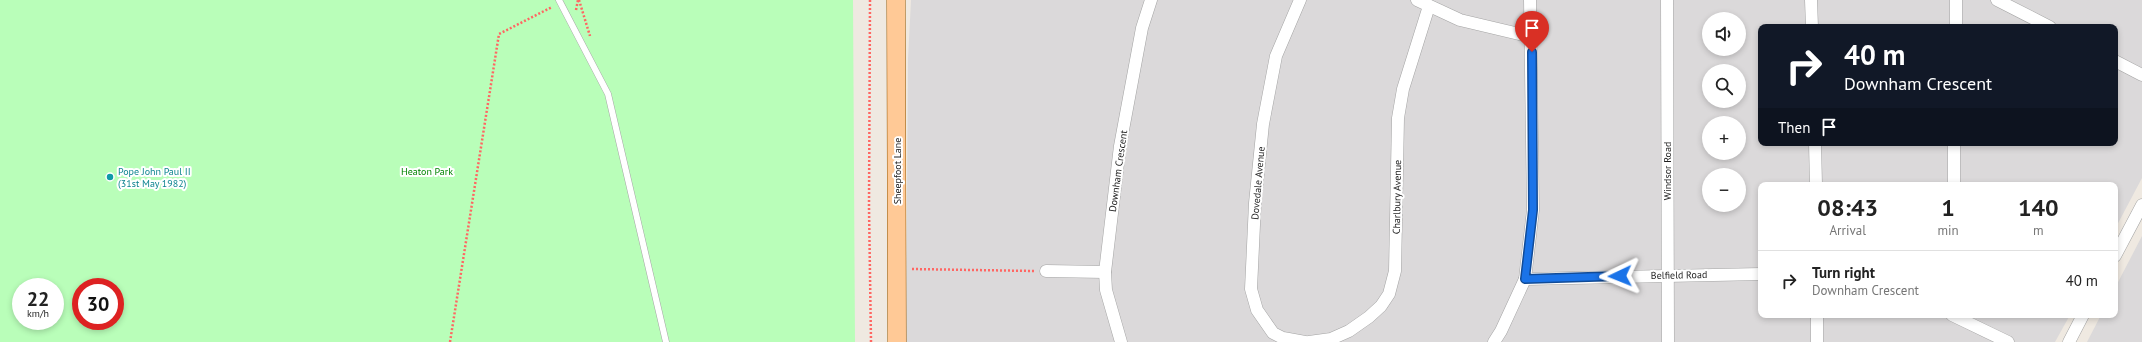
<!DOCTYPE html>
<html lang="en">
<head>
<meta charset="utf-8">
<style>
  body { margin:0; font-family:"PT Sans",sans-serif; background:#f2f2f2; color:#222; height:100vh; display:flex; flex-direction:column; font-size:15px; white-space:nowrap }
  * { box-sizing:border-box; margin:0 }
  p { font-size:13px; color:#767676 }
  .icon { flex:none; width:22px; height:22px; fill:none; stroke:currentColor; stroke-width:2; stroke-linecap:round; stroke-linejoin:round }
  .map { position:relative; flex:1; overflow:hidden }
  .panel { position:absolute; left:1758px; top:182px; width:360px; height:136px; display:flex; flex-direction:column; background:#fff; border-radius:8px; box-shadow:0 2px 6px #0003 }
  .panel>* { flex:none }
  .guide { position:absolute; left:1758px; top:24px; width:360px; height:122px; border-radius:8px; box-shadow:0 2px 6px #0003; background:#111827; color:#fff; overflow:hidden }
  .fabs { position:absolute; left:1702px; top:12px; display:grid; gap:8px }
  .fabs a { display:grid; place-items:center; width:44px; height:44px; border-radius:50%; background:#fff; box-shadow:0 2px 6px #0003; font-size:20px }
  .speed { position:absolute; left:12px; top:278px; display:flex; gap:8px; font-size:20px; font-weight:700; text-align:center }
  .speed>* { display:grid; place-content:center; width:52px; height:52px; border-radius:50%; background:#fff; box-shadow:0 2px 6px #0003; line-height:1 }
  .speed small { font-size:10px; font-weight:400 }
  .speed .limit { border:6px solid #d22; background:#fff; color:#111 }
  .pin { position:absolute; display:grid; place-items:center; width:34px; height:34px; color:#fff; margin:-41px -17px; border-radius:50% 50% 50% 0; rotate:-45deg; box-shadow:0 0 4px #0007 }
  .pin .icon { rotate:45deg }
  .me { position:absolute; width:44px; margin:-22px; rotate:268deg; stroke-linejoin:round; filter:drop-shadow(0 0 3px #0008) }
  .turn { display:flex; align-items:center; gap:14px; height:84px; padding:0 20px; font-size:18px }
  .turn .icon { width:52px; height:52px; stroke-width:2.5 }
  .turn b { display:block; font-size:28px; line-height:34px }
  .then { display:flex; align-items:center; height:38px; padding:0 20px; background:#0003; gap:8px; font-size:15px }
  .eta { display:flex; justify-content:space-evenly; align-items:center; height:68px; text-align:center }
  .eta b { font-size:24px; font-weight:700; line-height:28px }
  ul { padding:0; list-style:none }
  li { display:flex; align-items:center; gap:12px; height:60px; padding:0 20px; border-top:1px solid #e0e0e0 }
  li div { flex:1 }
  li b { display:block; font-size:15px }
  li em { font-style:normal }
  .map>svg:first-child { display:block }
</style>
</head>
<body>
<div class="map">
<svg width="2142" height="342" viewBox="0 0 2142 342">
  <rect width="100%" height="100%" fill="#efe9e1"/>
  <!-- residential -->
  <g fill="#dbd9da" fill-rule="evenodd">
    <path d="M911,0H2142V178L2115,229V185H1761V315H2070L2055,342H906L908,59ZM1709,19H1739V49H1709ZM1761,27H2115V143H1761ZM1709,71H1739V101H1709ZM1709,123H1739V153H1709ZM1709,175H1739V205H1709Z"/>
    <polygon points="2142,236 2142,342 2087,342 2101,315 2115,315 2115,288"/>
  </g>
  <!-- park -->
  <path fill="#b9feb9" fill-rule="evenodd" d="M0,0H853L855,342H0ZM21,287H55V321H21ZM81,287H115V321H81Z"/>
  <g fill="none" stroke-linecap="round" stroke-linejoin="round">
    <defs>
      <polyline id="service" points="559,0 608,94 666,342"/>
      <g id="minor">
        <polyline points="1300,0 1276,56 1263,124 1255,203 1251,289 1257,310 1273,333 1283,338 1305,342"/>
        <polyline points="1417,0 1460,20 1532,37"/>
        <polyline points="1667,0 1668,342"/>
        <polyline points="1811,0 1812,27"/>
        <polyline points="1997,0 2050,27"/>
        <polyline points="1956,27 1956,0"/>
        <polyline points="2115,61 2142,75"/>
        <polyline points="1815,143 1816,185"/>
        <polyline points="1954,185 1954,143"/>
        <polyline points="2115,256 2142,205"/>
        <polyline points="1046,271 1105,272"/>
        <polyline points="1525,279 1761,274"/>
        <polyline points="1952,315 2008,342"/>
        <polyline points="1121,342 1106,290 1105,272 1120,146 1142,28 1151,0"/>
        <polyline points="1309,342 1331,339 1349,331 1369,317 1381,306 1389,294 1395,271 1398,118 1403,89 1429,6"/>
        <polyline points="1494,342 1501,331 1525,279 1533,210 1530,0"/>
        <polyline points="1817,342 1817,315"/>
        <polyline points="2069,342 2083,315"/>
      </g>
      <polyline id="primary" points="896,0 897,342"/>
    </defs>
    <!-- service casing -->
    <use href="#service" stroke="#a4a4a4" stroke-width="7"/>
    <!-- minor casing -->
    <use href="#minor" stroke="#a4a4a4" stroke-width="13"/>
    <!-- primary casing -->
    <use href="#primary" stroke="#955800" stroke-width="19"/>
    <!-- path -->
    <g stroke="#ff6662" stroke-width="2.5" stroke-dasharray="2 2" stroke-linecap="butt">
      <polyline points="579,0 590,36"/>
      <polyline points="870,0 869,207 871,342"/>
      <polyline points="576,10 578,0"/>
      <polyline points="912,269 1035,271"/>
      <polyline points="450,342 499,34 552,7"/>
    </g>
    <!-- service -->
    <use href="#service" stroke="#fff" stroke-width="6"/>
    <!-- minor -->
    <use href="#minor" stroke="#fff" stroke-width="12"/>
    <!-- primary -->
    <use href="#primary" stroke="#ffc996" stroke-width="18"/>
  </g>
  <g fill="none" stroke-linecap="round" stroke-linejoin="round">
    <defs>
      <polyline id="route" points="1532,52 1533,210 1525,279 1620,276"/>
    </defs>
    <!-- route casing -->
    <use href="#route" stroke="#114b97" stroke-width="10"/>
    <!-- route -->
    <use href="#route" stroke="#1a73e8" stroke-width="7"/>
  </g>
  <!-- markers -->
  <circle fill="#0f9aa8" stroke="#fff" stroke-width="1.5" cx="110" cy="177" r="4"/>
  <g text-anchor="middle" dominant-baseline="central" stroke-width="4" stroke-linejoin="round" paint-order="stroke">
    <!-- culture labels -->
    <g font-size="10" fill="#0d838f" stroke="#fff" text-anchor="start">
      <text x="118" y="171">Pope John Paul II<tspan x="118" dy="12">(31st May 1982)</tspan></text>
    </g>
    <!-- park labels -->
    <g font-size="10" fill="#018402" stroke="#fff">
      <text x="427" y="171">Heaton Park</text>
    </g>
    <!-- street labels -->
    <g font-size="10" fill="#1d1d1d" stroke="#fff">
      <text transform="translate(897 171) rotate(-90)">Sheepfoot Lane</text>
      <text transform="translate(1118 171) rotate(-82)">Downham Crescent</text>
      <text transform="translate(1667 171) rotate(-90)">Windsor Road</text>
      <text transform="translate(1258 183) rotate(-85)">Dovedale Avenue</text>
      <text transform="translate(1397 197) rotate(-89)">Charlbury Avenue</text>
      <text transform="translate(1679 275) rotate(-1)">Belfield Road</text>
    </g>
  </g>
</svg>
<div class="fabs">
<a><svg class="icon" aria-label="sound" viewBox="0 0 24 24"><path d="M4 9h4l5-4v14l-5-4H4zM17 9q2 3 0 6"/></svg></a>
<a><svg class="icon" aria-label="search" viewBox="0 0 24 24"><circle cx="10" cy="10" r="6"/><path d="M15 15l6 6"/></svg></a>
<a>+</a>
<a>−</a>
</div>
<div class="speed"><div>22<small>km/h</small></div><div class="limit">30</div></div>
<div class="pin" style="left:1532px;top:52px;background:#d93025"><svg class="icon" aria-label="arrive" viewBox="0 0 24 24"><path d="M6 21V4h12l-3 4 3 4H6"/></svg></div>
<svg class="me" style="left:1620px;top:276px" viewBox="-20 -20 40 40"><path d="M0-17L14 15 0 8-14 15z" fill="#1a73e8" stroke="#fff" stroke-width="4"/></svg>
<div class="guide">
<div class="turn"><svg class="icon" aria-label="right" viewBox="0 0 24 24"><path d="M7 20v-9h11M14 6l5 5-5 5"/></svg><div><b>40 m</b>Downham Crescent</div></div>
<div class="then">Then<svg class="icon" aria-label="arrive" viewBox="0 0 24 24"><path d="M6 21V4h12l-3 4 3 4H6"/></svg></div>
</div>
<section class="panel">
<div class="eta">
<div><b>08:43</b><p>Arrival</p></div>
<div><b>1</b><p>min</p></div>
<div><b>140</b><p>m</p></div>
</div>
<ul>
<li><svg class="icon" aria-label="right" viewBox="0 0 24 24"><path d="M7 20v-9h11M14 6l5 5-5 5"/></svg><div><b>Turn right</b><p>Downham Crescent</p></div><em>40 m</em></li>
</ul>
</section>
</div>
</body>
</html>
